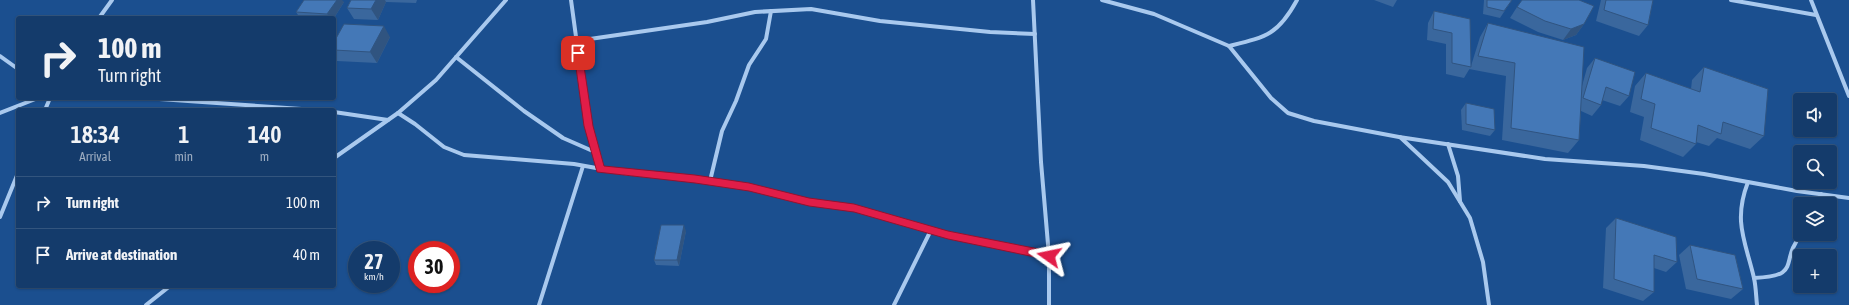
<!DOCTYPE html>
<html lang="en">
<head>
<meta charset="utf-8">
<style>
  body { margin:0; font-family:"Asap Condensed",sans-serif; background:#1d4271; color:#f1f3f6; height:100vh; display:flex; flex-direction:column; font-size:15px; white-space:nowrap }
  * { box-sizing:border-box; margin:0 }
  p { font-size:13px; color:#9dadc1 }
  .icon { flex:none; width:22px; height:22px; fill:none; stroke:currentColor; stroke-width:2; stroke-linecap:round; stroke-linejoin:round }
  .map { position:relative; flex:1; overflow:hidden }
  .sheet { position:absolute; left:16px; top:108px; width:320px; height:180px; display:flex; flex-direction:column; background:#143b6b; border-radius:4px; box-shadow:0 1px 3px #0004,0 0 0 1px #33557e }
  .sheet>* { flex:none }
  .banner { position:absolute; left:16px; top:16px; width:320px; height:84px; border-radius:4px; box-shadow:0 1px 3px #0004,0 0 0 1px #33557e; background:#143b6b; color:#f1f3f6; overflow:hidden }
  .fabs { position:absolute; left:1793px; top:93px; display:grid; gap:8px }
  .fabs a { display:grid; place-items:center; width:44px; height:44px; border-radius:4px; background:#143b6b; box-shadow:0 1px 3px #0004,0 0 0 1px #33557e; font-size:20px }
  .speed { position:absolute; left:348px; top:241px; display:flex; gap:8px; font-size:20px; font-weight:700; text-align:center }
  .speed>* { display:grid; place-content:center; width:52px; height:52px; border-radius:50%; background:#143b6b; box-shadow:0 1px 3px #0004,0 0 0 1px #33557e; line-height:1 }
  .speed small { font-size:10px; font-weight:400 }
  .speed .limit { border:6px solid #d22; background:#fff; color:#111 }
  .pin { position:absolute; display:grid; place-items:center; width:34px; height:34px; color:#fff; margin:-17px; border-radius:8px; box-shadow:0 2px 6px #0006 }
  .me { position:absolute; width:44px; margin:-22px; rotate:282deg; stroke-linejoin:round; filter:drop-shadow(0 0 3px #0008) }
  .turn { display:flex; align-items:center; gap:14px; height:84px; padding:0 16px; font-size:18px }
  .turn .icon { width:52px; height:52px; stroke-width:2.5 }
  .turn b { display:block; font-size:28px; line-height:34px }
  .eta { display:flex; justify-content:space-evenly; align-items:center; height:68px; text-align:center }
  .eta b { font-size:24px; font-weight:600; line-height:28px }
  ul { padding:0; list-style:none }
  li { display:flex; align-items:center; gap:12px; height:52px; padding:0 16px; border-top:1px solid #33557e }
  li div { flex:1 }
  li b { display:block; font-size:15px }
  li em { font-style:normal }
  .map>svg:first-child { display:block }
</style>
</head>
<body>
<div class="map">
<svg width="1849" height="305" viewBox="0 0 1849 305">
  <rect width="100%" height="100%" fill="#1b4f8f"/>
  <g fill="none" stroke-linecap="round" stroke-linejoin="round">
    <!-- minor -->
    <g stroke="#a9c9ee" stroke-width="4">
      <polyline points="571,0 588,125 600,169"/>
      <polyline points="1033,0 1041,162 1049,256 1049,305"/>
      <polyline points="1102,0 1154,14 1229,46 1271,98 1288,113 1314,121 1399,137 1545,159 1644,166 1704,174 1797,191 1849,198"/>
      <polyline points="1731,0 1816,15"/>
      <polyline points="1811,0 1849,96"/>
      <polyline points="99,18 112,0"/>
      <polyline points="576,41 707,22 755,12 811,9 880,21 990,32 1035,34"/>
      <path d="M1229,46C1266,37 1278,35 1297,0"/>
      <polyline points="0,56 18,69"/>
      <polyline points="456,57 524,111 563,138 595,152"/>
      <polyline points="145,98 316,110"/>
      <polyline points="45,110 50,98"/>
      <polyline points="334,112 388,120"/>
      <polyline points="0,113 38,98"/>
      <polyline points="398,113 415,124 444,147 464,155 574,164 624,173 695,179 749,187 809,202 854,208 948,235 1049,256"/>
      <polyline points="1400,137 1448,182 1470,218 1483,262 1489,305"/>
      <polyline points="1448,144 1458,176 1460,201"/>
      <polyline points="334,158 398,113 436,80 506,0"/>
      <polyline points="710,181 722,131 736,101 749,65 766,39 771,11"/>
      <path d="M1748,182C1733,221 1745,240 1754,278C1756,287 1756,296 1757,305"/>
      <polyline points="1819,204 1821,194"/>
      <polyline points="0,217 18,173"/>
      <path d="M1754,278C1804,276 1778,261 1802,234"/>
      <polyline points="146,305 170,286"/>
      <polyline points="539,305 583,166"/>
      <polyline points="894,305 931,230"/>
    </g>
  </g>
  <!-- wall -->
  <g fill="#3a679d">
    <polygon points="351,0 417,0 416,3 386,2 378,20 354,19 347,8"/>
    <polygon points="1374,0 1397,0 1393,7"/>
    <polygon points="1484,0 1512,0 1500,18 1483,14"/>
    <polygon points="1601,0 1653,0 1648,25 1639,36 1596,21"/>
    <polygon points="344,2 334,18 300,18 296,12"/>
    <polygon points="1517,7 1584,24 1576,35 1563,40 1538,32 1510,18"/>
    <polygon points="1434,11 1470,19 1471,66 1480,37 1488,23 1582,86 1587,68 1595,58 1629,96 1620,106 1602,100 1601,105 1592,116 1581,111 1579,140 1568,153 1502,140 1506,76 1469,69 1470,68 1464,78 1446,74 1446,44 1427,40 1428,23"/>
    <polygon points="390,37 377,63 337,61 334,57 334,42"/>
    <polygon points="1704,67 1764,136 1750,149 1717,138 1709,146 1696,142 1696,144 1683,157 1640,140 1644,117 1630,112 1635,86 1646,73 1691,89 1692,80"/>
    <polygon points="1466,103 1495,130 1490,136 1462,130 1461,110"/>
    <polygon points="1616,218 1677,262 1666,272 1654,268 1654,292 1643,301 1603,288 1606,228"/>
    <polygon points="686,231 679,266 656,265 654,260"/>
    <polygon points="1690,245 1743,289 1731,299 1686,289 1679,255"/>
  </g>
  <!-- shaded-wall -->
  <g fill="#305480">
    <polygon points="337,0 342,0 344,2 334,18 330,18 327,14"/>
    <polygon points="376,0 385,0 386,2 378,20 371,9"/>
    <polygon points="1584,24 1576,35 1563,40 1571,29"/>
    <polygon points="384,26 390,37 377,63 370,52"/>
    <polygon points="684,225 686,231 679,266 677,260"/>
  </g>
  <!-- building -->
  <g fill="#4478b7" stroke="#305480">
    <polygon points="304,0 337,0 327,14 296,12"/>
    <polygon points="351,0 376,0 371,9 347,8"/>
    <polygon points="1487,0 1512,0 1504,11 1487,7"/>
    <polygon points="1522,0 1579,0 1594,6 1584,24 1571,29 1545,21 1517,7"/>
    <polygon points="1606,0 1653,0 1648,25 1604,10"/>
    <polygon points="1434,11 1470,19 1471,67 1452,63 1452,33 1433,29"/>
    <polygon points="1488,23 1584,47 1579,140 1511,128 1515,63 1478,56"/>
    <polygon points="344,24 384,26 370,52 334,50 334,42"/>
    <polygon points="1595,58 1635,72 1629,96 1606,87 1601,105 1583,98"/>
    <polygon points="1704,67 1768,89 1764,136 1723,122 1721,134 1698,125 1696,144 1651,128 1655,104 1641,99 1646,73 1700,92"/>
    <polygon points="1466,103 1494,109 1495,130 1466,124"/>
    <polygon points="1616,218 1676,237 1677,262 1654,255 1654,292 1614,279"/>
    <polygon points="661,225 684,225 677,260 654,260"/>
    <polygon points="1690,245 1735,255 1743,289 1697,279"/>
  </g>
  <!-- route -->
  <polygon fill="#e11d48" stroke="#92132f" points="578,50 582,53 593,126 604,166 695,175 749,183 809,198 854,204 948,231 1049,251 1052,253 1054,256 1052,259 1049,260 948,239 854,212 809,206 749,191 695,183 597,172 584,126 574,53"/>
</svg>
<div class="fabs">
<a><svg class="icon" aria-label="sound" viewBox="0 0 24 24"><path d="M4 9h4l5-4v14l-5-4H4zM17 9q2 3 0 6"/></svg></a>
<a><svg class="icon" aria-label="search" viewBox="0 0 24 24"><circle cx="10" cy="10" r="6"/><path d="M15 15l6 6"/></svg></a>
<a><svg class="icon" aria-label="layers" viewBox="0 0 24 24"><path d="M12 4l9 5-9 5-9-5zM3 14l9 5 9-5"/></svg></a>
<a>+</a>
</div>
<div class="speed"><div>27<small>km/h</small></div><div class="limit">30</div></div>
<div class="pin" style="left:578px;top:53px;background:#d93025"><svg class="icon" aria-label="arrive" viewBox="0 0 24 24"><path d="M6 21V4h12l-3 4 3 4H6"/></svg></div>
<svg class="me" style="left:1049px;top:256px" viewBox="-20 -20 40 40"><path d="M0-17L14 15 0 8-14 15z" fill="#e11d48" stroke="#fff" stroke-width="4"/></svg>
<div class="banner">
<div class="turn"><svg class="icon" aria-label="right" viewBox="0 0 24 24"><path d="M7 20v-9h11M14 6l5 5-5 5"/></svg><div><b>100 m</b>Turn right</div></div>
</div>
<section class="sheet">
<div class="eta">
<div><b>18:34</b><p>Arrival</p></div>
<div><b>1</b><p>min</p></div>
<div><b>140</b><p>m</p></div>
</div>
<ul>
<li><svg class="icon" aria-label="right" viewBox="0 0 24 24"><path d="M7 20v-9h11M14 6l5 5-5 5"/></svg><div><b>Turn right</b></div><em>100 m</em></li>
<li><svg class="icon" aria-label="arrive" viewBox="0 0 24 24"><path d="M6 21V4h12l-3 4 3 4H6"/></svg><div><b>Arrive at destination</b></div><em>40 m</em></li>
</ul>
</section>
</div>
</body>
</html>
